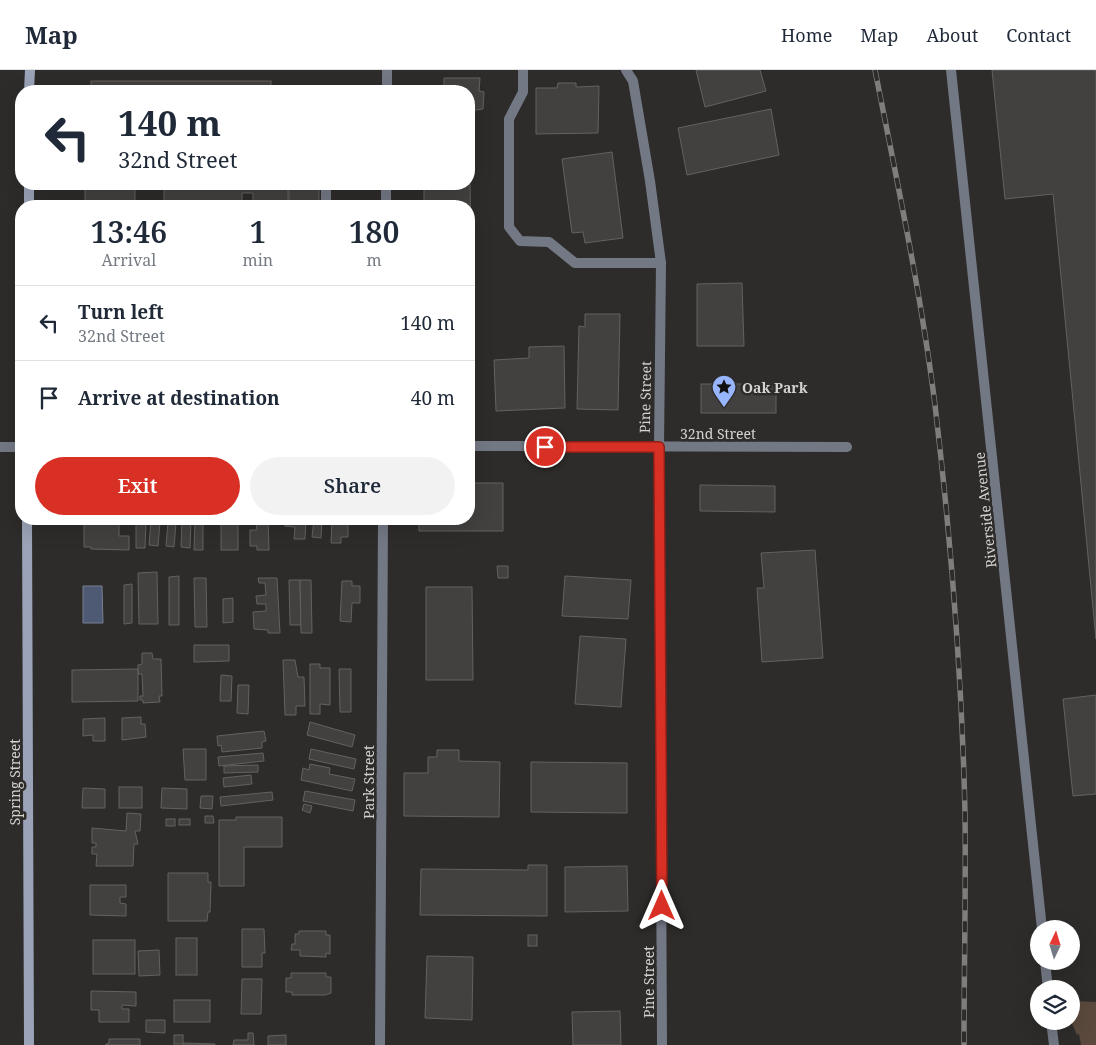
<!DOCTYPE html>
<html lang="en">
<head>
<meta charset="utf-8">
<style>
  body { margin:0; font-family:"Noto Serif",serif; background:#f2f2f3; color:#1f2937; height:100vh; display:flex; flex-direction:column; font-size:19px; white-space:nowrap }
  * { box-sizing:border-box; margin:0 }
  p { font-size:16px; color:#747a83 }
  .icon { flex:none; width:28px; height:28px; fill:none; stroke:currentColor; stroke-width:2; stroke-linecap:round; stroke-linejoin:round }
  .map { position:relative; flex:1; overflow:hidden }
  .panel { position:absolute; left:15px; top:130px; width:460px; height:325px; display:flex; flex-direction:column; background:#fff; border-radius:20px; box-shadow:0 5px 20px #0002 }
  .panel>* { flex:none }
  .guide { position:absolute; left:15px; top:15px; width:460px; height:105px; border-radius:20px; box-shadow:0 5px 20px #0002; background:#fff; color:#1f2937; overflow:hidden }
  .needle { width:32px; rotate:4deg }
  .controls { position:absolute; left:1030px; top:850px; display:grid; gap:10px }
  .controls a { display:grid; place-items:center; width:50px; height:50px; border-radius:50%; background:#fff; box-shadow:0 5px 20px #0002; font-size:25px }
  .pin { position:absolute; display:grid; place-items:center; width:42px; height:42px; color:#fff; margin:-21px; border:2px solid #fff; border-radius:50%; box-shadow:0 1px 5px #0007 }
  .me { position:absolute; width:55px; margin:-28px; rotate:0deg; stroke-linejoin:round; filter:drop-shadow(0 0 4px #0008) }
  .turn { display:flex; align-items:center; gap:18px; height:105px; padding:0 20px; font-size:22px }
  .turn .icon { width:65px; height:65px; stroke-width:2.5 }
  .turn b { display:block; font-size:35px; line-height:42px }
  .eta { display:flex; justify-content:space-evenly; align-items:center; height:85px; text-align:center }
  .eta b { font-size:30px; font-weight:600; line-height:35px }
  .cta { display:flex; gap:10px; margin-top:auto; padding:10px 20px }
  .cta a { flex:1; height:58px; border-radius:30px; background:#d93025; color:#fff; font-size:20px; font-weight:600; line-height:58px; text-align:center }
  .cta a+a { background:#f2f2f3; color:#1f2937 }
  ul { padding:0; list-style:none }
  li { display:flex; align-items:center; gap:15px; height:75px; padding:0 20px; border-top:1px solid #e0e1e3 }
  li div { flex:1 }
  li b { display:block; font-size:19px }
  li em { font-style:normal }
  header { display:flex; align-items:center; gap:30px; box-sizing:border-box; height:70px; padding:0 25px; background:#fff; border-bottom:1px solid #e0e1e3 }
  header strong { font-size:24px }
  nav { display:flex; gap:28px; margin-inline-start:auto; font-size:18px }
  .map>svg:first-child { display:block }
</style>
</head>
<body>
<header>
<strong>Map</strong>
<nav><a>Home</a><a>Map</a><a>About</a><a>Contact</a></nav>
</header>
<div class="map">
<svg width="1096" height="975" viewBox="0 0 1096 975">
  <rect width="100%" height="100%" fill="#2e2c2a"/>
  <!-- green -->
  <polygon fill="#5b493d" points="1073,931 1096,932 1096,975 1081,975 1079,964 1077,965 1071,951"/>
  <!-- water -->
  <polygon fill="#4e5a74" stroke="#767e90" points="83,516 102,516 103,553 83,553"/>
  <!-- building -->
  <g fill="#43413f" stroke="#64615f">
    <polygon points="696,0 760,0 766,21 705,37"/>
    <polygon points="992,0 1096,0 1096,569 1053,124 1005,129"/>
    <polygon points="444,8 480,8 479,21 484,22 483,39 469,41 469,46 469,21 424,21 444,21"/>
    <rect x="91" y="11" width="180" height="10"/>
    <polygon points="558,13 576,13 576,17 599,16 598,63 536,64 536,18 557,18"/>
    <polygon points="771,39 779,85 687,105 678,58"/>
    <polygon points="612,82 623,168 585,173 583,162 572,163 562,89"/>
    <polygon points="469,107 470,107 471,195 469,195 469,136 424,136 424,114 469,114"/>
    <rect x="85" y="114" width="50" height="22"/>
    <polygon points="164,114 288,114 288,133 253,133 253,123 242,123 242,133 181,133 181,136 164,136"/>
    <rect x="289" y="114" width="30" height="22"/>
    <polygon points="742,213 744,276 697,276 697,214"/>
    <polygon points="469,217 470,217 469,345"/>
    <polygon points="585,244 620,244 618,340 577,339 579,256 585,257"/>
    <polygon points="564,276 565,338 496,341 494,290 529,288 529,277"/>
    <rect x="701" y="314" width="75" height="29"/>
    <polygon points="469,413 503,413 503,461 419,461 419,449 469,449"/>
    <polygon points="700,415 775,416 775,442 700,441"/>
    <polygon points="91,449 119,449 119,466 129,466 129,480 91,479 91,477 84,477 84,450"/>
    <polygon points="256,449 268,449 269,480 257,480 257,476 250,476 250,460 257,460"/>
    <rect x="276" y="449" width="8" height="5"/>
    <polygon points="285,449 306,449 305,469 294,469 295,457 285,456"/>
    <polygon points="314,449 322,449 321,468 312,467"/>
    <polygon points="332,449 348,449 348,467 341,467 341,473 331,473"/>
    <polygon points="182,450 191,451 190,478 181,477"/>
    <rect x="221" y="450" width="17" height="30"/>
    <polygon points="151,451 160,452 158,476 149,475"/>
    <polygon points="168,452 176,453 174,477 166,476"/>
    <polygon points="195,452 203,452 203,480 194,480"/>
    <polygon points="136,453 146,454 145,478 136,478"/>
    <polygon points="815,480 823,588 762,592 757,518 764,518 761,483"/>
    <polygon points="497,496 508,496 508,508 498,508"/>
    <polygon points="157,502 158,554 139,554 138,503"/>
    <polygon points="179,506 179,555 169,555 169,507"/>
    <polygon points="565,506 631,510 628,549 562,546"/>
    <polygon points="194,508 206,508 207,557 195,557"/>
    <polygon points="258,508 277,508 280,563 268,563 268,560 254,559 253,542 266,541 266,534 257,534 256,526 266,525 265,513 259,513"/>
    <polygon points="289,510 300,510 301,555 290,555"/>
    <polygon points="300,510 311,510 312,563 301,563"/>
    <polygon points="342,511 352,511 352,516 360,516 360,533 352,533 351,552 340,551"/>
    <polygon points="132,514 132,553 124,554 124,515"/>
    <polygon points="426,517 472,517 473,610 426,610"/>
    <polygon points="233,528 233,552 223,553 223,529"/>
    <polygon points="580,566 626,569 621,637 575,634"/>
    <polygon points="194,575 229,575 229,591 194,592"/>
    <polygon points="142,583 152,583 153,589 161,589 162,626 159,626 160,632 143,633 143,630 140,630 140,626 143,626 142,604 138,604 138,595 142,594"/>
    <polygon points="283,590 295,590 298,607 304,607 305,636 296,636 296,645 285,645"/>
    <polygon points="310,594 320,594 320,598 330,598 330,635 320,634 320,644 310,644"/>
    <polygon points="138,599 138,631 72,632 72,600"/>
    <polygon points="339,599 351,599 351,642 340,642"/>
    <polygon points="221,605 232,606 231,631 220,631"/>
    <polygon points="238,615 249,615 248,644 237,643"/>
    <polygon points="1096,625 1096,724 1073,726 1063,629"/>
    <polygon points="141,647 141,654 145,654 146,667 122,670 122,648"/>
    <polygon points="105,648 105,671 93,671 93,665 83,666 83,649"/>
    <polygon points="310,652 355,665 352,677 307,665"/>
    <polygon points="264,661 266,671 262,672 262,678 222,682 221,675 218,676 217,666"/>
    <polygon points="183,679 206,679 206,710 185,710"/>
    <polygon points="311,679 356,689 354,699 309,689"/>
    <polygon points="437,680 459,680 459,691 500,692 499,747 404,746 404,703 428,703 428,687 437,687"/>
    <polygon points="263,683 264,691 219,696 218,687"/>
    <polygon points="531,692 627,693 627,743 531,742"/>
    <polygon points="310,694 330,698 329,704 355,709 352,721 301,710 303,698 309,700"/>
    <polygon points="258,695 258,702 224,703 224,696"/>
    <polygon points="251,705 252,714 224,717 223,708"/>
    <rect x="119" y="717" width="23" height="21"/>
    <polygon points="83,718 105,719 105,738 82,738"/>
    <polygon points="162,718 187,719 187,739 161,738"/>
    <polygon points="305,721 355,730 353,741 303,731"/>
    <polygon points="272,722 273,730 221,736 220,727"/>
    <polygon points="201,726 213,726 212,739 200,738"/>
    <polygon points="304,734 312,736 310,743 302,740"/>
    <polygon points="127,743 141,744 140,761 135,761 138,774 134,774 133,796 96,796 97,784 92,784 92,777 96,777 96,773 92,773 92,758 126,761"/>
    <polygon points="205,746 213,746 214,753 205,753"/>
    <polygon points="236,747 282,747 282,777 244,777 244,816 219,816 219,750 236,750"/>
    <rect x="166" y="749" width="9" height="7"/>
    <rect x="179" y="749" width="11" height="6"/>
    <polygon points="528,795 547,795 547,846 420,845 421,799 528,800"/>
    <polygon points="627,796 628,841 565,842 565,797"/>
    <polygon points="168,803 208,803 208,812 211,812 210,842 208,842 207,851 168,851"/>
    <polygon points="90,815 126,815 126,827 120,827 120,833 126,834 126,846 90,845"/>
    <polygon points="242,859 264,859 265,883 262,883 262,897 242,897"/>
    <polygon points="299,861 326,861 326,865 330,865 330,884 326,883 326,887 300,886 300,880 291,880 292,874 295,874 295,864 299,864"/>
    <rect x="528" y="865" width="9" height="11"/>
    <rect x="176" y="868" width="21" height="37"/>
    <rect x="93" y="870" width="42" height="34"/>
    <polygon points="159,880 160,905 139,906 138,881"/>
    <polygon points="427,886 473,887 472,950 425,948"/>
    <polygon points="291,903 326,903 326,907 331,907 331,923 325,925 292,925 292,922 286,922 286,908 291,908"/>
    <polygon points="242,909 262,909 261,944 241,944"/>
    <polygon points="91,921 136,922 136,936 122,935 122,939 129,939 129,952 99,952 99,940 91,940"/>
    <rect x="174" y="930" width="36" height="22"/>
    <polygon points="620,941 621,975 573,975 572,942"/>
    <polygon points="146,950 165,950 165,963 146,962"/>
    <polygon points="248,963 253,963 254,975 233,975 234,970 248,970"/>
    <rect x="174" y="965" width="9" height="9"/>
    <polygon points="286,965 286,975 268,975 268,966"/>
    <polygon points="109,969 140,969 140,975 105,975 109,973"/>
    <polygon points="183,973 215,974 215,975 183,975"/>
  </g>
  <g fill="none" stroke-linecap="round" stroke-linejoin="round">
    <!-- service -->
    <polyline stroke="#737885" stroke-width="10" points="326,114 326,136"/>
    <!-- minor -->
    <g stroke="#737885" stroke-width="10">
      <polyline points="523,0 523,22 509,49 509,157 520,171 549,172 575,193 661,193"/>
      <polyline points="626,0 633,11 650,111 661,193 659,377 662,975"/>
      <polyline points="951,0 1042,859"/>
      <polyline points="387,21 387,0"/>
      <polyline points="386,136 386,114"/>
      <polyline points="469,376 847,377"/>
      <polyline points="0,377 21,377"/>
      <polyline points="1045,891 1048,919"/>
      <polyline points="1051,951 1054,975"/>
      <polyline points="380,975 383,449"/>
    </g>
    <!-- secondary -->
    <g stroke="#9aa3b7" stroke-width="10">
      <polyline points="29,21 30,0"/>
      <polyline points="29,136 29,114"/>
      <polyline points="27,449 29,975"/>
    </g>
    <defs>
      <path id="rail" d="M875,0C897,111 921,223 935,335C951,470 962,607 965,743C966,820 964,898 964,975"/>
    </defs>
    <!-- rail casing -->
    <use href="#rail" stroke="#7f7e7c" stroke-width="5.5"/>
    <!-- rail -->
    <use href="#rail" stroke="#2e2c2a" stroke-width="4" stroke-dasharray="11" stroke-linecap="butt"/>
  </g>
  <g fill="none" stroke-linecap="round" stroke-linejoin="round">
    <defs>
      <polyline id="route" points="545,377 659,377 662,836"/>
    </defs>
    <!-- route casing -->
    <use href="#route" stroke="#8d1f18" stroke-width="12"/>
    <!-- route -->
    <use href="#route" stroke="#d93025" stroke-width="9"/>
  </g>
  <!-- icons -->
  <defs>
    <symbol id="sight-pin" viewBox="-11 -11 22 30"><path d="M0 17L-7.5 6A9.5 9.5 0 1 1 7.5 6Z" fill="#97b6fd" stroke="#2e2c2a"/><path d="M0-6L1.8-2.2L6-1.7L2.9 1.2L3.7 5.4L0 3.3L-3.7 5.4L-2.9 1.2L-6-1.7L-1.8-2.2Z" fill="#111"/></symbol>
  </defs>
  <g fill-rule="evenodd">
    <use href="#sight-pin" x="710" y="303" width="28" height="38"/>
  </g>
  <g text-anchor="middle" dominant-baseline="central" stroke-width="5" stroke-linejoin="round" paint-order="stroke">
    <!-- poi labels -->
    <g font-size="14" font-weight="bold" fill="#d3d2d0" stroke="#2e2c2a" text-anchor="start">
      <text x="742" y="317">Oak Park</text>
    </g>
    <!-- street labels -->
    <g font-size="14" fill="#d3d2d0" stroke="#2e2c2a">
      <text transform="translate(645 327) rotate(-89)">Pine Street</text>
      <text x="718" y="363">32nd Street</text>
      <text transform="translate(985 440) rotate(-96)">Riverside Avenue</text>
      <text transform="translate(14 712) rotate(-90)">Spring Street</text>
      <text transform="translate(368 712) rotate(-90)">Park Street</text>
      <text transform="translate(648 912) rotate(-90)">Pine Street</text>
    </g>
  </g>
</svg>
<div class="controls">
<a><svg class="needle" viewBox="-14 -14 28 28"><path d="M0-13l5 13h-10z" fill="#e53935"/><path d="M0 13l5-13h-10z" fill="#747a83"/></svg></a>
<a><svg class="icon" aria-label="layers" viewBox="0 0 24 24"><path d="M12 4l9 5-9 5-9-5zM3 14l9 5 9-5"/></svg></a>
</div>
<div class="pin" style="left:545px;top:377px;background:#d93025"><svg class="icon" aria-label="arrive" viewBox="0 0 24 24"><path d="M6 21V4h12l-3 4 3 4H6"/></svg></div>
<svg class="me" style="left:662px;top:836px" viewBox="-20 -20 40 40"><path d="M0-17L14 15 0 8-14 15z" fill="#d93025" stroke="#fff" stroke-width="4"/></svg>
<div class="guide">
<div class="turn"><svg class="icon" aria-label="left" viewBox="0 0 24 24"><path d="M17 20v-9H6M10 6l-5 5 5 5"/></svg><div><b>140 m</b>32nd Street</div></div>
</div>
<section class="panel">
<div class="eta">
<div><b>13:46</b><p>Arrival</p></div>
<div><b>1</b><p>min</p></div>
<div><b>180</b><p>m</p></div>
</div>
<ul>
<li><svg class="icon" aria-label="left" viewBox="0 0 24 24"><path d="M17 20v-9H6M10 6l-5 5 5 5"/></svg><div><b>Turn left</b><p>32nd Street</p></div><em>140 m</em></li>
<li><svg class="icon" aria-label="arrive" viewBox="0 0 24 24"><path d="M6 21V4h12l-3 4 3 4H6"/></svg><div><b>Arrive at destination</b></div><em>40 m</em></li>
</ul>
<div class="cta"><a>Exit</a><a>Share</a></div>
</section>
</div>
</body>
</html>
